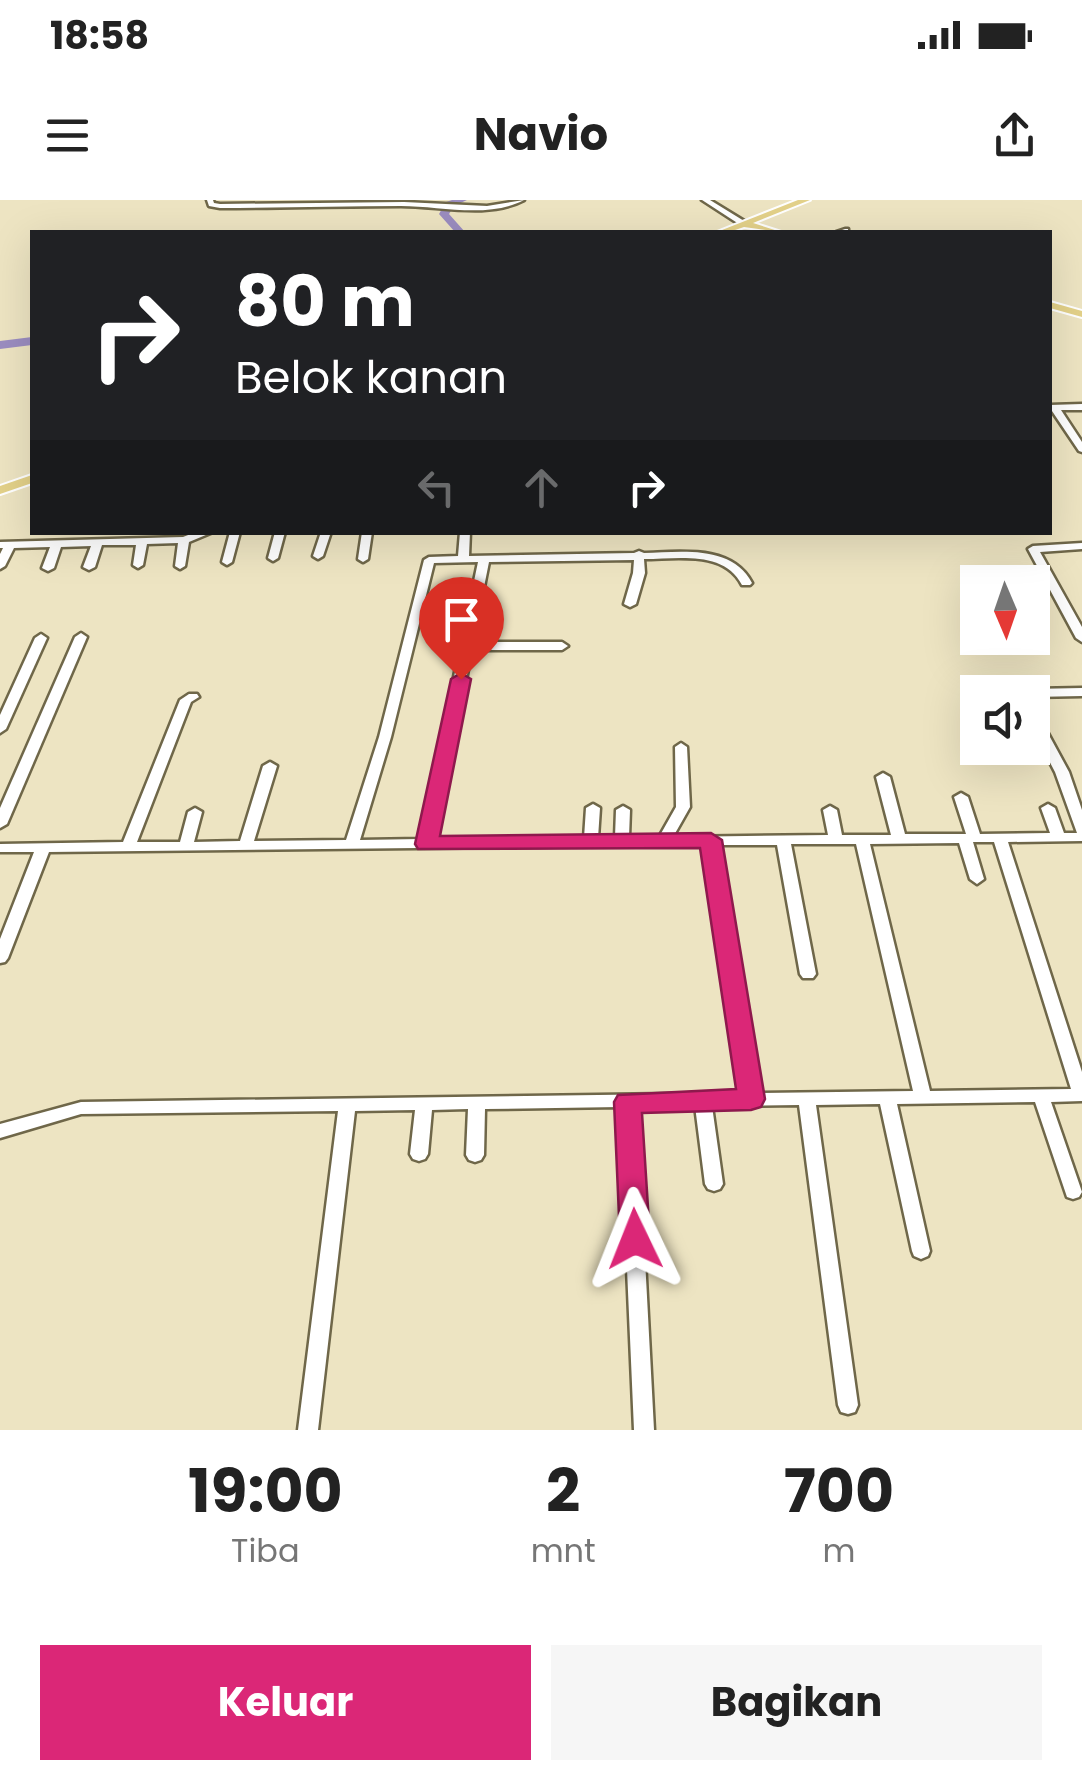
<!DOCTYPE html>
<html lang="id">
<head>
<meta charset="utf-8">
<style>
  body { margin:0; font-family:Poppins,sans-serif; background:#f6f6f6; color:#222; height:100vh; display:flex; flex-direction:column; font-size:38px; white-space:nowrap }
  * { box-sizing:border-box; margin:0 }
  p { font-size:32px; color:#767676 }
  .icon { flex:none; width:55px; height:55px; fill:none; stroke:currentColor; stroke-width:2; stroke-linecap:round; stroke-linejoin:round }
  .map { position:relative; height:1230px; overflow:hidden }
  .drawer { display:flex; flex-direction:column; background:#fff; flex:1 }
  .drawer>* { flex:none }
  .guide { position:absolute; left:30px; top:30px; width:1022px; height:305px; border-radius:0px; box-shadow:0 10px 40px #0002; background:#202124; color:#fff; overflow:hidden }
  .needle { width:65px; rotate:178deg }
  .fabs { position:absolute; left:960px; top:365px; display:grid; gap:20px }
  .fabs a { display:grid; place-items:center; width:90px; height:90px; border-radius:0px; background:#fff; box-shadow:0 10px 40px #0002; font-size:50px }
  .pin { position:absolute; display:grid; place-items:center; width:85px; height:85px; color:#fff; margin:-102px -42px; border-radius:50% 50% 50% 0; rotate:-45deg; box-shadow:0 0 10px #0007 }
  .pin .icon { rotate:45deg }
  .me { position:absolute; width:110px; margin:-55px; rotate:358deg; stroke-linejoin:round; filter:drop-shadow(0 0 8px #0008) }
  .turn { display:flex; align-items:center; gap:35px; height:210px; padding:0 40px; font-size:45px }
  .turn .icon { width:130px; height:130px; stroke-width:2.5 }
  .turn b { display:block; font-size:70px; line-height:85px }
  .lanes { display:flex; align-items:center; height:95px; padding:0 40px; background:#0003; justify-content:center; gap:50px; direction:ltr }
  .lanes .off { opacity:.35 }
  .eta { display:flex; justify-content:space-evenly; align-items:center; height:170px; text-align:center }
  .eta b { font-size:60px; font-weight:700; line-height:70px }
  .button { display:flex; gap:20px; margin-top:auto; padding:20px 40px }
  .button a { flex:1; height:115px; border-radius:0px; background:#db2777; color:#fff; font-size:40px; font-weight:700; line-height:115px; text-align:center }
  .button a+a { background:#f6f6f6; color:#222 }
  .status { display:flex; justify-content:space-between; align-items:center; height:70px; padding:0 50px; background:#fff; direction:ltr }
  .status svg { height:28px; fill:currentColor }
  header { display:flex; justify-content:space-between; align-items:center; height:130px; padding:0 40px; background:#fff; font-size:45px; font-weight:700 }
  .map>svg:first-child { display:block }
</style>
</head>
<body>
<div class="status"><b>18:58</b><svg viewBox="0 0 49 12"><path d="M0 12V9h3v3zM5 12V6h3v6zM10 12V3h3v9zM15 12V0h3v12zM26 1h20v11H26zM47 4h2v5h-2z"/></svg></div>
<header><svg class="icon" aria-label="menu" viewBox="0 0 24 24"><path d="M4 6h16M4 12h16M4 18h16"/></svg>Navio<svg class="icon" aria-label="share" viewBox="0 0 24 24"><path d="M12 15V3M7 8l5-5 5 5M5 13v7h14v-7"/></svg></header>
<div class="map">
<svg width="1082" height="1230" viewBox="0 0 1082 1230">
  <rect width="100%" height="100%" fill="#ede4c2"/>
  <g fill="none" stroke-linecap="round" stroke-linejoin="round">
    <!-- river -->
    <g fill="#9b8dc0" fill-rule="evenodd">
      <polygon points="452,0 467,0 454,6 449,14 465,32 455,32 439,14 446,2"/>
      <polygon points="32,137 32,145 0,149 0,141"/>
    </g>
    <defs>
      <g id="minor">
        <path d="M207,0H213L214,3L220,4L404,2L487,6L524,0C488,19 440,6 401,6C341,6 280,8 220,8L209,6Z"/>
        <polygon points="702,0 710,0 749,24 742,26"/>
        <polygon points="845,29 848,29 848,32 836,32"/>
        <polygon points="1082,204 1082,210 1061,210 1082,242 1082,252 1079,251 1052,211 1050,211 1050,205"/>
        <polygon points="196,332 213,332 189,342 185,366 180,369 175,366 178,343 147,344 143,365 138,368 133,365 136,345 102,345 95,367 89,370 83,367 91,346 61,347 54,368 48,371 42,368 50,347 14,348 5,366 0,369 0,354 3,348 0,348 0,342 183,337"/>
        <polygon points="230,332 240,332 232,362 227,365 222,362"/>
        <polygon points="275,332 285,332 278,358 273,361 268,358"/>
        <polygon points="321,332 331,332 323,356 318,359 313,356"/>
        <polygon points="362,332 372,332 368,359 363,362 358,359"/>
        <path d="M460,332H470L469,356L634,353L639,351L644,353C680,352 732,344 752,383L750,385H742C724,350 678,359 644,359L645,373L636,404L630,407L624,404L633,373L634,360L489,362L473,442H562L568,446L562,450H472L434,639L584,638L586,608L593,604L600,608L598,638L615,637L616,610L623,606L630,610L629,637H659L676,607L675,547L681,543L687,547L690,607L673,637L828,635L823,610L830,606L837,610L842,635H891L876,577L883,573L890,577L905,634H966L954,597L961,593L968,597L980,634L1050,633L1041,608L1048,604L1055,608L1064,633H1077L1055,572L1032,528V511L1038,515L1069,572L1082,610V641L1008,642L1082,872V901L1051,902L1082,992L1079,997L1073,999L1067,997L1035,902L897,904L930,1051L928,1056L921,1059L914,1056L912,1051L880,904L816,905L858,1205L855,1212L848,1214L841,1212L838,1205L799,905L712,906L723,984L720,989L714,991L708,989L705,984L695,906L637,907L654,1230H634L620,907L485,909L484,955L481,960L475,962L469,960L466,955L468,909L432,910L428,954L425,959L419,961L413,959L410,954L415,910L355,911L318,1230H298L338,911L81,914L0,938V924L81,902L742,893L705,645L49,652L8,758L5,762L0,763V739L34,652H0V644L123,642L180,500L189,494H197L199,497L191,502L137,642H180L188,612L195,608L202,612L194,642L240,641L263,566L270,562L277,566L254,641L346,640L379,537L424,360L429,357L458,356ZM478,362L420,639L360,640L391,537L434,363ZM973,642H994L1071,889L930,891L870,644L959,643L970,679L977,684L984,679ZM791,644H856L913,891L758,893L719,645H777L800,774L803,778H813L816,774Z"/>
        <polygon points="1082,343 1082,349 1040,352 1082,427 1082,442 1076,438 1028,349 1033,346"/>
        <polygon points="81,433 87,437 7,624 0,628 0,608 75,437"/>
        <polygon points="41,434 47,438 6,529 0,533 0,515 35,438"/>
        <polygon points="1082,488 1082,496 1032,497 1032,492 1026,492 1032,489"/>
      </g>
      <g id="major">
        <polygon points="798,0 810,0 753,23 781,32 744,27 729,32 717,32"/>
        <polygon points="1050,102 1082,111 1082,117 1050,108"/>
        <polygon points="32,275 32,283 0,294 0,286"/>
      </g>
    </defs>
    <!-- minor casing -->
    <use href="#minor" stroke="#6f6749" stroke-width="5"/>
    <!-- major casing -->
    <use href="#major" stroke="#fff" stroke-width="4"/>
    <!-- minor -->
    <use href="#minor" fill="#fff" fill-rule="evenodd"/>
    <!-- major -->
    <use href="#major" fill="#e3d189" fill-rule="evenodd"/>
  </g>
  <!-- route -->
  <polygon fill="#db2777" stroke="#8e194d" stroke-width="2.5" points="461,473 471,479 440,636 711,633 722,640 765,899 761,907 751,910 642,913 650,1039 646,1048 635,1051 624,1048 620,1039 614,902 618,895 736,889 700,648 418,649 415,644 451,479"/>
</svg>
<div class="fabs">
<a><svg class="needle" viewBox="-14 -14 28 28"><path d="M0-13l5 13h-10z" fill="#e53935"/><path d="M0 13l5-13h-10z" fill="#767676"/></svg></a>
<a><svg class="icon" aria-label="sound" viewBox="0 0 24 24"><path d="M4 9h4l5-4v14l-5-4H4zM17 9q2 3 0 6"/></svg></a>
</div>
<div class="pin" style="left:461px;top:479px;background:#d93025"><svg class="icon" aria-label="arrive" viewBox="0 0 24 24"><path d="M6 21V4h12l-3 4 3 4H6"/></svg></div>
<svg class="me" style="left:635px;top:1039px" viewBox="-20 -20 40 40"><path d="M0-17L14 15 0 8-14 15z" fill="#db2777" stroke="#fff" stroke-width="4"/></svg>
<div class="guide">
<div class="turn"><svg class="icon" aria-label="right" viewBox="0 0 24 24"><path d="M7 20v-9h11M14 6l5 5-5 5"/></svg><div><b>80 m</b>Belok kanan</div></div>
<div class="lanes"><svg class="icon off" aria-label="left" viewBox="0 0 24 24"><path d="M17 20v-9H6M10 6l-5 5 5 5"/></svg><svg class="icon off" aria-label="ahead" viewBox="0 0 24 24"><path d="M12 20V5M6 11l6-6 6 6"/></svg><svg class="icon" aria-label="right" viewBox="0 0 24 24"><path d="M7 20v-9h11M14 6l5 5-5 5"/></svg></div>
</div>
</div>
<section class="drawer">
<div class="eta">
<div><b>19:00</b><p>Tiba</p></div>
<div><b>2</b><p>mnt</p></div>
<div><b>700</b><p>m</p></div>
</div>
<div class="button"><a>Keluar</a><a>Bagikan</a></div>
</section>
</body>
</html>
